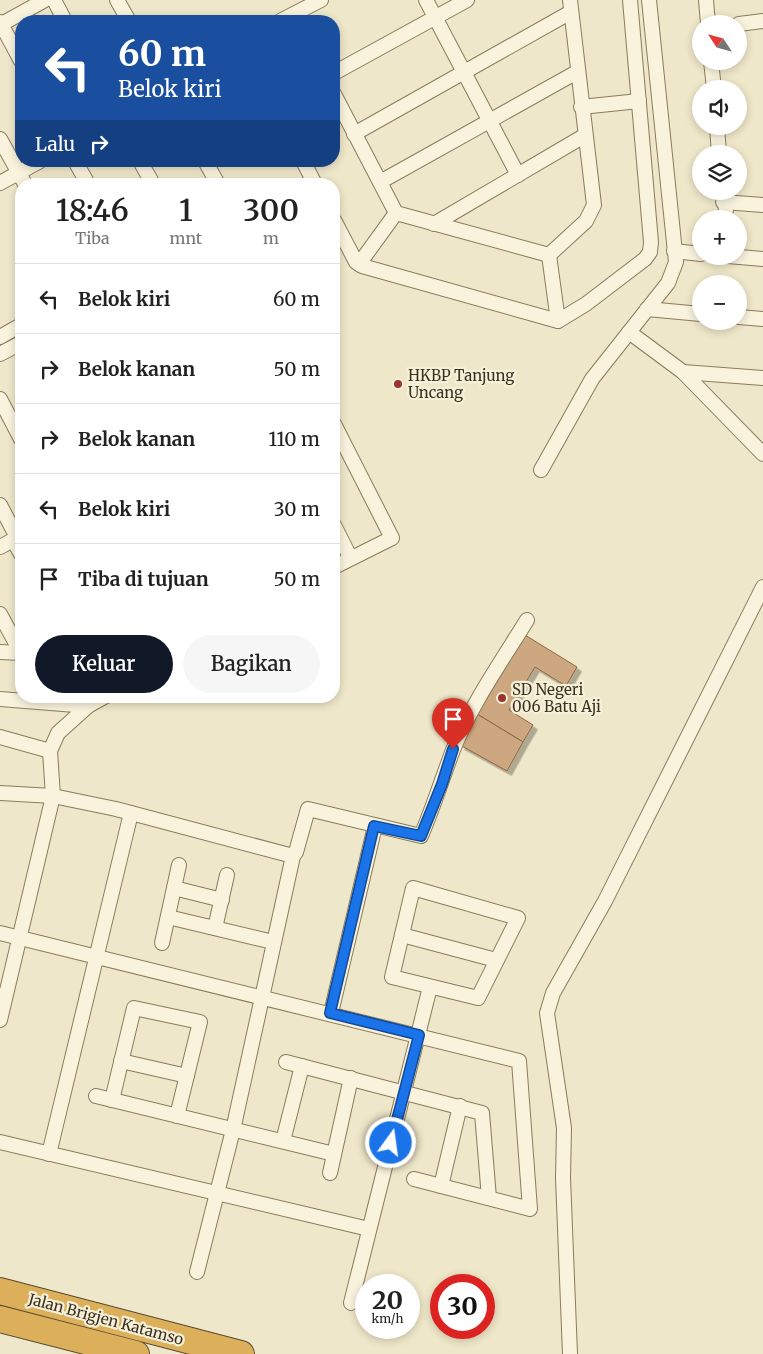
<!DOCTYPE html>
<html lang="id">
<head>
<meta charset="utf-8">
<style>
  body { margin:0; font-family:Merriweather,serif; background:#f6f6f6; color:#222; height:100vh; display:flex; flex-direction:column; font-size:19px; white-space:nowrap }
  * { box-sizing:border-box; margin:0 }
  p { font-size:16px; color:#767676 }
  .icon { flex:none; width:28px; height:28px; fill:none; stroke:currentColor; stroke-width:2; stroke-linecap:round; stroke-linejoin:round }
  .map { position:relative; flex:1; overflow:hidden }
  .details { position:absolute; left:15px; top:178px; width:325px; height:525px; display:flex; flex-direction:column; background:#fff; border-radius:20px; box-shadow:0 2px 8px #0003 }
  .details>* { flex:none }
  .banner { position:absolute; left:15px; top:15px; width:325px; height:152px; border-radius:20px; box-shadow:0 2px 8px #0003; background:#1a4fa0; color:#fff; overflow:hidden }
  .needle { width:32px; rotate:306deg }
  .buttons { position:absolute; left:692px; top:15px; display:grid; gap:10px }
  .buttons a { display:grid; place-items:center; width:55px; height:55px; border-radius:50%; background:#fff; box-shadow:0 2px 8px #0003; font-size:25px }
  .speed { position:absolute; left:355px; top:1274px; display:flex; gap:10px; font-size:25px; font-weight:700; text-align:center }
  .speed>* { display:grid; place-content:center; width:65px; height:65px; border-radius:50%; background:#fff; box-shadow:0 2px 8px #0003; line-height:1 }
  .speed small { font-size:12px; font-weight:400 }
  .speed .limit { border:8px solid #d22; background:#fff; color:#111 }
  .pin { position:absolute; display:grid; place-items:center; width:42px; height:42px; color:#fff; margin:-51px -21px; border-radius:50% 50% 50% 0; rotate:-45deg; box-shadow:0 0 5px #0007 }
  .pin .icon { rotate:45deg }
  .me { position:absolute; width:55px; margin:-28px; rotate:14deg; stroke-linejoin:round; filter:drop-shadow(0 0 4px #0008) }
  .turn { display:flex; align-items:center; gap:18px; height:105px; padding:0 20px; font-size:22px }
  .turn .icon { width:65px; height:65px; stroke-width:2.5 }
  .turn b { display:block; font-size:35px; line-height:42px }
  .then { display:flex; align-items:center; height:48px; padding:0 20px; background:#0003; gap:10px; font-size:19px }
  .eta { display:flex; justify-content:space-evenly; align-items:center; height:85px; text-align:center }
  .eta b { font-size:30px; font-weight:600; line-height:35px }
  .primary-button { display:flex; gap:10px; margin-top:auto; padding:10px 20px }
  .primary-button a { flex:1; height:58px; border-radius:30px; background:#111827; color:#fff; font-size:20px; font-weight:600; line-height:58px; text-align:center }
  .primary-button a+a { background:#f6f6f6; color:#222 }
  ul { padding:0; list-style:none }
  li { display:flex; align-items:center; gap:15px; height:70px; padding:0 20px; border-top:1px solid #e0e0e0 }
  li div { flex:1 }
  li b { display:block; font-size:19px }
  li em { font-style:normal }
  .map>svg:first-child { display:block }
</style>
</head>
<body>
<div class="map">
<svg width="763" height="1354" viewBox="0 0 763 1354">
  <defs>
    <filter id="shadow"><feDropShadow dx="4.5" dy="4.5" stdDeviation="0" flood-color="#0004"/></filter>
  </defs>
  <rect width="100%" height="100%" fill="#efe7c9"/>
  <!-- building -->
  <g fill="#cda77f" stroke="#8b6643" filter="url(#shadow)">
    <polygon points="525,635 577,667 566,686 535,667 509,710 533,725 523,742 477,714"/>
    <polygon points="477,714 523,742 507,771 460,745"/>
  </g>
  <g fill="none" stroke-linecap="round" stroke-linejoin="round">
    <defs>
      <g id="street">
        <polyline points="54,0 65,21"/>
        <polyline points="117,0 129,21"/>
        <polyline points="426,0 518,175"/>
        <polyline points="706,0 708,24"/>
        <polyline points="280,21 321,0"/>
        <polyline points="0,22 21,61"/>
        <polyline points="739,24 763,21"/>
        <polyline points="0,25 45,0"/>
        <polyline points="711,61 714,89"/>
        <polyline points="334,73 467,0"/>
        <polyline points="334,94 396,213 549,255 586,221 594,205 570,0"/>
        <polyline points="581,107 639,101"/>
        <polyline points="717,126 719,154"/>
        <polyline points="354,134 571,12"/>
        <polyline points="0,139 25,184"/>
        <polyline points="75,161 88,184"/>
        <polyline points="140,161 153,184"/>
        <polyline points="205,161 218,184"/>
        <polyline points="303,161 315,184"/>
        <polyline points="380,182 577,72"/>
        <polyline points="0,183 40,161"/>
        <polyline points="723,191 726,210 724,219"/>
        <polyline points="723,202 763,205"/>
        <polyline points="334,220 356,262 362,266 558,321 586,304 645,259 650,252 651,242 630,0"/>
        <polyline points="434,224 584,136"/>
        <polyline points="674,251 701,254"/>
        <polyline points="549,255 558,321"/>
        <polyline points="728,256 763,259"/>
        <polyline points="359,264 396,213"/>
        <polyline points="647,309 701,314"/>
        <polyline points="739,317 763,319"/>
        <polyline points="629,332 683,372 763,454"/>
        <polyline points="0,337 21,325"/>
        <polyline points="0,354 21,343"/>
        <polyline points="683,372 763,378"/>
        <polyline points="0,399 21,439"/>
        <polyline points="334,424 392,538 334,567"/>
        <polyline points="541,470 592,379 668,283 676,262 649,0"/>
        <polyline points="0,505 19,541"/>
        <polyline points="334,525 350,557"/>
        <polyline points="13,540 21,554"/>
        <polyline points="0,547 13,540 21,540"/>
        <polyline points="0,614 21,653"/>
        <polyline points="0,652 21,653"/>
        <polyline points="0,699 88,706"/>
        <polyline points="0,737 50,751"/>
        <path d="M0,793L53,796L116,809L293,856L296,852L308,809L421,836C433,808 442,779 453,750C469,708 503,659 527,620"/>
        <polyline points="174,888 222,900"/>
        <polygon points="413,888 518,918 478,998 392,977"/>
        <polyline points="168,917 273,942"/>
        <polyline points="215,928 227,875"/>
        <polyline points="0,933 519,1061 530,1209 414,1179"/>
        <polyline points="402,935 496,960"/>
        <polyline points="162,943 179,865"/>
        <polyline points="331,1013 375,826"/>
        <polyline points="0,1020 53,796 50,751 58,733 88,706 106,696"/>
        <polyline points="121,1061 187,1076"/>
        <polyline points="286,1062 482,1113 489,1198"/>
        <polyline points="96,1096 334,1154"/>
        <polyline points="112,1100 134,1008 200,1022 177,1116"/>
        <polyline points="283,1141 302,1066"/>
        <polyline points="0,1142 369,1229"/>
        <polyline points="49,1154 131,813"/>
        <polyline points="330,1173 351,1078"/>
        <polyline points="441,1186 460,1106"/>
        <polyline points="197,1272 233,1130 293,856"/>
        <polyline points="351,1303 430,987"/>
        <polyline points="570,1354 563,1178 564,1128 547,1013 553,993 605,901 763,587"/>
      </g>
      <g id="highway">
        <polyline points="0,1291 241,1354"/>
        <polyline points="0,1319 136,1354"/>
      </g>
    </defs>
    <!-- street casing -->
    <use href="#street" stroke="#8c7a5d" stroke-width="16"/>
    <!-- highway casing -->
    <use href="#highway" stroke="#5a4831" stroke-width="28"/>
    <!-- street -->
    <use href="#street" stroke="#f9f3dd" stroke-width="14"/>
    <!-- highway -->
    <use href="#highway" stroke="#dcb05b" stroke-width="26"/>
  </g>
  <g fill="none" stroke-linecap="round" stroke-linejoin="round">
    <defs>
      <polyline id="route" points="391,1143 419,1035 330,1013 374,826 421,836 442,784 453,749"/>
    </defs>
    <!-- route casing -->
    <use href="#route" stroke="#114b97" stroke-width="12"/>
    <!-- route -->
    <use href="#route" stroke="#1a73e8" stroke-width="9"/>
  </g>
  <!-- markers -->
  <g fill="#9b362d" stroke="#f6f0d9" stroke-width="2">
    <circle cx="398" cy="384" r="5"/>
    <circle cx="502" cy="698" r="5"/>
  </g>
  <g text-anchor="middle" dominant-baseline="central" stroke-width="4.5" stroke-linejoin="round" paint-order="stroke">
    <!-- poi labels -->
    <g font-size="15" fill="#3c3121" stroke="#f6f0d9" text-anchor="start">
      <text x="408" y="375">HKBP Tanjung<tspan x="408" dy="17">Uncang</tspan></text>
      <text x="512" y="689">SD Negeri<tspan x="512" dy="17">006 Batu Aji</tspan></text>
    </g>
    <!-- street labels -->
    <g font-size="15" fill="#3c3121" stroke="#f6f0d9">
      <text transform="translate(106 1319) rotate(15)">Jalan Brigjen Katamso</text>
    </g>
  </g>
</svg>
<div class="buttons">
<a><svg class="needle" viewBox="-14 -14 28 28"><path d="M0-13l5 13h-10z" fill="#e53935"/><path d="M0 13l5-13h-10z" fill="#767676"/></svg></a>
<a><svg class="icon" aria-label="sound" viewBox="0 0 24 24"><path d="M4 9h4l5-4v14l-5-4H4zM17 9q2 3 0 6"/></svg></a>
<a><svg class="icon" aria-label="layers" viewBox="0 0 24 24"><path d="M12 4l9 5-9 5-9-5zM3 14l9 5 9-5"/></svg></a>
<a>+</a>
<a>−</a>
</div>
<div class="speed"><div>20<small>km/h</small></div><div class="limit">30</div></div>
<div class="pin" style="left:453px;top:749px;background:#d93025"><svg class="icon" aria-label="arrive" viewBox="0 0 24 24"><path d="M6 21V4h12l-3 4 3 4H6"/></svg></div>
<svg class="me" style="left:391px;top:1143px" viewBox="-20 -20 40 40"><circle r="17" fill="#1a73e8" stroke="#fff" stroke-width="3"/><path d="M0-11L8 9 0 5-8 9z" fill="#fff"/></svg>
<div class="banner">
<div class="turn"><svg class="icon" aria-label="left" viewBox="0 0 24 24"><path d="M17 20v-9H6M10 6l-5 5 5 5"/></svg><div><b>60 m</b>Belok kiri</div></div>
<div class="then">Lalu<svg class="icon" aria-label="right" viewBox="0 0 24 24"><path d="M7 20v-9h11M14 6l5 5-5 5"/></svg></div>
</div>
<section class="details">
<div class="eta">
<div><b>18:46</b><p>Tiba</p></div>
<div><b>1</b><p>mnt</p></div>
<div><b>300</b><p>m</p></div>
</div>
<ul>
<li><svg class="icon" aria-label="left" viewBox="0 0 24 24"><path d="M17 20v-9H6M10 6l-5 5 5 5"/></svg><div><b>Belok kiri</b></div><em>60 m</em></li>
<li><svg class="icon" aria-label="right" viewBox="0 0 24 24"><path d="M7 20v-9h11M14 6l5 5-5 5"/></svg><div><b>Belok kanan</b></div><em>50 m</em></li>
<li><svg class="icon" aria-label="right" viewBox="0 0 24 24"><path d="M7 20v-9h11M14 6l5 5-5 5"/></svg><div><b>Belok kanan</b></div><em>110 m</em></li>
<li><svg class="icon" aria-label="left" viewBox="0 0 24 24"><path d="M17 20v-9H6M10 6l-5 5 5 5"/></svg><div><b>Belok kiri</b></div><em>30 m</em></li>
<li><svg class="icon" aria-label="arrive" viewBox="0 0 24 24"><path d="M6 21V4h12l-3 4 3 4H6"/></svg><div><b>Tiba di tujuan</b></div><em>50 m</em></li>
</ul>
<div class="primary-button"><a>Keluar</a><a>Bagikan</a></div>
</section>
</div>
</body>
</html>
